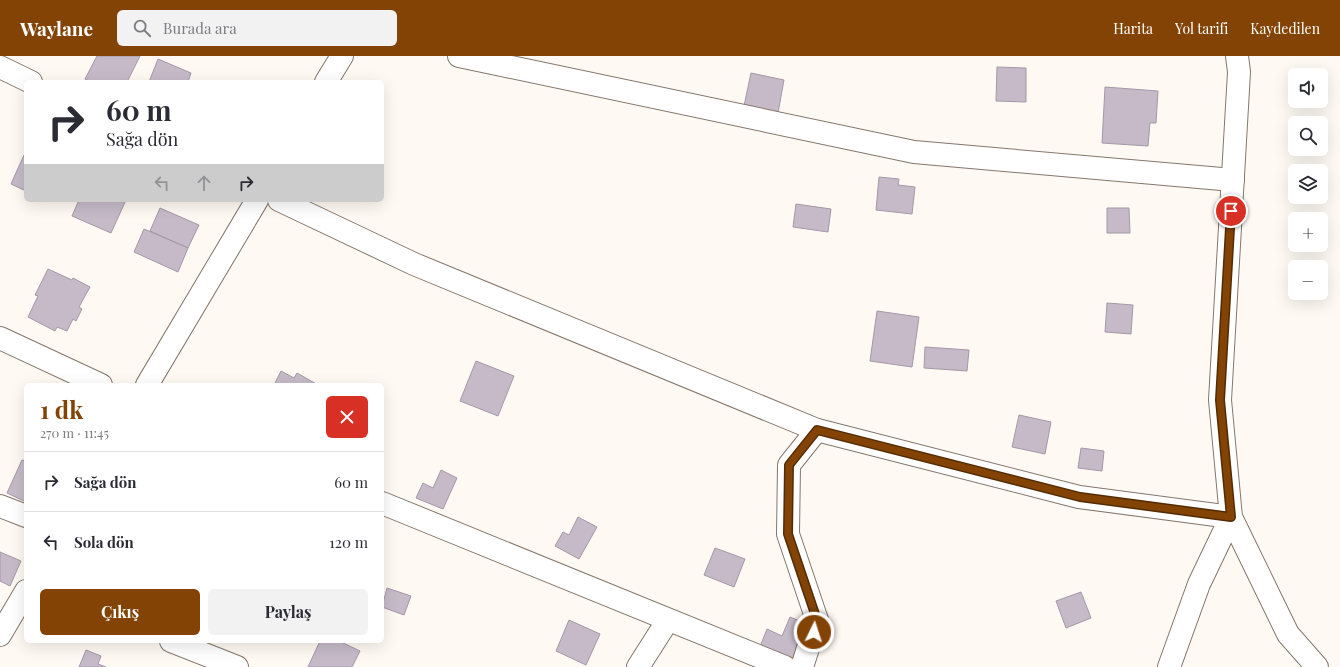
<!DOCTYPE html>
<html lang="tr">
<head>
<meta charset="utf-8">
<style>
  body { margin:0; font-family:"Playfair Display",serif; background:#f2f2f3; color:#2b2b33; height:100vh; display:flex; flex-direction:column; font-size:15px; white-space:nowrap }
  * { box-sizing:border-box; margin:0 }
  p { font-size:13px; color:#7c7c81 }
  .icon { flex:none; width:22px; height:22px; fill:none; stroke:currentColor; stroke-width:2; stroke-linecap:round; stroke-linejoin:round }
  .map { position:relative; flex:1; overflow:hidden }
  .side { position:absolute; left:24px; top:327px; width:360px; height:260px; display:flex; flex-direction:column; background:#fff; border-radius:6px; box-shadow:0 4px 16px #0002 }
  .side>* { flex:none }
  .top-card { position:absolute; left:24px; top:24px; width:360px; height:122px; border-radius:6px; box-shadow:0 4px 16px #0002; background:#fff; color:#2b2b33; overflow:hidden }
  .fabs { position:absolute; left:1288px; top:12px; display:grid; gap:8px }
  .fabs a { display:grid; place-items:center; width:40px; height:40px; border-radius:6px; background:#fff; box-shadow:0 4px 16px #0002; font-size:20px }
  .pin { position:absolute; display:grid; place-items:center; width:34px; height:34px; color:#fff; margin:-17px; border:2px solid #fff; border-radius:50%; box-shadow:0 1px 4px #0007 }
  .me { position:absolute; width:44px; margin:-22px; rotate:4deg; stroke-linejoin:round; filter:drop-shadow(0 0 3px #0008) }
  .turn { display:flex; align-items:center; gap:14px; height:84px; padding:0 16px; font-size:18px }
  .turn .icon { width:52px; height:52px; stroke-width:2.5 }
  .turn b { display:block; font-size:28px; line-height:34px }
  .lanes { display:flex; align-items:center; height:38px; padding:0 16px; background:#0003; justify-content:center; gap:20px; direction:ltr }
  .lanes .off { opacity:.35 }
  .round { display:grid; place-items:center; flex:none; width:42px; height:42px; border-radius:6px; background:#f2f2f3 }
  .headline { display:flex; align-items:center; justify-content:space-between; height:68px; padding:0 16px }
  h1 { font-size:24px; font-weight:700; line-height:30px; color:#824305 }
  .button { display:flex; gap:8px; margin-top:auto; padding:8px 16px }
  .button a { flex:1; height:46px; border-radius:6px; background:#824305; color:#fff; font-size:16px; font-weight:700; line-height:46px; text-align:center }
  .button a+a { background:#f2f2f3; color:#2b2b33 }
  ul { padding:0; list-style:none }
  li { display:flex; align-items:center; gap:12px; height:60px; padding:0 16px; border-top:1px solid #e1e1e2 }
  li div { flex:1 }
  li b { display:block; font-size:15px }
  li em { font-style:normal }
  header { display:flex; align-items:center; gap:24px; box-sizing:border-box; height:56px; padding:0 20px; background:#824305; color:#fff }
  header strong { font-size:19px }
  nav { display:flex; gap:22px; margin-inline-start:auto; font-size:14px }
  .search { width:280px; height:36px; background:#f2f2f3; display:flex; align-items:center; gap:10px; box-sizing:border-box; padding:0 14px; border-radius:6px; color:#7c7c81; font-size:15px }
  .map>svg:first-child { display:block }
</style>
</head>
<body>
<header>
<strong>Waylane</strong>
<div class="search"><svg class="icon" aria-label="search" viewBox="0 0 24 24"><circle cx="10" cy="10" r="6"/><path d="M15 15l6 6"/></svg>Burada ara</div>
<nav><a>Harita</a><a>Yol tarifi</a><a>Kaydedilen</a></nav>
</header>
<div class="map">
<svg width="1340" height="611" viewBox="0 0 1340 611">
  <rect width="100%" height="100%" fill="#fff9f4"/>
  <!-- building -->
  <g fill="#c6bac9" stroke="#a398a6">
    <polygon points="97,0 140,0 127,26 91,26 85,23"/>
    <polygon points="158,3 191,17 188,26 149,26"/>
    <polygon points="997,11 1026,12 1026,46 996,45"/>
    <polygon points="751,17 784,24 778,57 744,50"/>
    <polygon points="1105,31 1158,35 1156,67 1150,67 1148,90 1102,87"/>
    <polygon points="24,99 26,100 26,135 11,128"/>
    <polygon points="879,121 899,123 898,129 915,131 912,158 876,154"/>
    <polygon points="79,144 126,144 111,177 72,160"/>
    <polygon points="796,148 831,153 828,176 793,171"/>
    <polygon points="160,152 199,169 188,192 150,175"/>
    <polygon points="1107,152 1129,152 1130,177 1107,177"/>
    <polygon points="144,173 188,192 178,216 134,196"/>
    <polygon points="48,213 72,224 73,222 90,231 79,251 82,253 76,265 73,263 67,275 57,271 55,275 28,261 38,240 35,239"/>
    <polygon points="1107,247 1133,249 1131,278 1105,276"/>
    <polygon points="877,255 919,261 912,311 870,305"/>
    <polygon points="925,291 969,294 967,315 924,312"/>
    <polygon points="476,305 514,320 498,360 460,345"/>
    <polygon points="281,315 294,322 297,317 318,329 274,329"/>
    <polygon points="1019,359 1051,366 1045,398 1012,391"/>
    <polygon points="1081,392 1104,395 1102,415 1078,412"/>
    <polygon points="22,404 26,405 26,446 7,437"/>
    <polygon points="441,414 457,422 443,453 416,442 423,427 433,432"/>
    <polygon points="578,461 597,471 579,503 555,490 563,476 569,479"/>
    <polygon points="715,492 745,503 734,531 704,519"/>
    <polygon points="0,496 21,505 10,530 0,525"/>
    <polygon points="387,532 411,540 404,559 382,551"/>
    <polygon points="1081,536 1091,562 1066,572 1056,545"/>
    <polygon points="790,561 814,571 799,609 759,593 767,573 782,580"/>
    <polygon points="569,564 600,578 586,609 556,595"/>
    <polygon points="320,585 339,585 360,595 352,611 308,611"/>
    <polygon points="86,594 101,600 98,608 106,611 79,611"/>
  </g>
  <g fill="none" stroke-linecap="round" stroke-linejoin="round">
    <defs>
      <g id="minor">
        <polyline points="459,0 914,96 1233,124"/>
        <polyline points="1237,0 1239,16 1220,344 1231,461 1288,578 1317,611"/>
        <polyline points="0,11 31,26"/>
        <polyline points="326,26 342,0"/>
        <polyline points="279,144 414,208 817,374 1079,441 1231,461 1199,528 1169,611"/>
        <polyline points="0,282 101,329"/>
        <polyline points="147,329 257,144"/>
        <polyline points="382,447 785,611"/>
        <polyline points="0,450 26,460"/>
        <polyline points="0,579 26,535"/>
        <polyline points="171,585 237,611"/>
        <polyline points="638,611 668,564"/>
        <polyline points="802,611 817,564 788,478 789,409 817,374"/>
      </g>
    </defs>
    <!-- minor casing -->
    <use href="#minor" stroke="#84776b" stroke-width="24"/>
    <!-- minor -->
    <use href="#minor" stroke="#fff" stroke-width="22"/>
  </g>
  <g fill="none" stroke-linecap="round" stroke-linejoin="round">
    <defs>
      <polyline id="route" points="814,576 817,564 788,478 789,409 817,374 1080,441 1231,461 1220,344 1231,155"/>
    </defs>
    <!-- route casing -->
    <use href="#route" stroke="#542c03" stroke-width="10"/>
    <!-- route -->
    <use href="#route" stroke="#824305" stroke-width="7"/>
  </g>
</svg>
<div class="fabs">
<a><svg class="icon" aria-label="sound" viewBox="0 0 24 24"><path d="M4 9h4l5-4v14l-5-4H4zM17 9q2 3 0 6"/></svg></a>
<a><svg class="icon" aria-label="search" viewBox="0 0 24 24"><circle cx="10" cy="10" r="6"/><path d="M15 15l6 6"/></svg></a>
<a><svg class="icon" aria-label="layers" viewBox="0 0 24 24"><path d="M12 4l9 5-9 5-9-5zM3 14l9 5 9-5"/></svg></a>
<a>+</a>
<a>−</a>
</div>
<div class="pin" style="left:1231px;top:155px;background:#d93025"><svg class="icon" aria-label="arrive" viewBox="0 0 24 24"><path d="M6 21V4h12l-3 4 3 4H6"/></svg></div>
<svg class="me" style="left:814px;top:576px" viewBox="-20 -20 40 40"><circle r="17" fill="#824305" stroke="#fff" stroke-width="3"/><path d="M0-11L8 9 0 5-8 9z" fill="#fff"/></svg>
<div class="top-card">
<div class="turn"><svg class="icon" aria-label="right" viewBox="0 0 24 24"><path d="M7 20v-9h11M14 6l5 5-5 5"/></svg><div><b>60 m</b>Sağa dön</div></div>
<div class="lanes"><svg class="icon off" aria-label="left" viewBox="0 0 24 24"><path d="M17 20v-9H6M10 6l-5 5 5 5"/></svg><svg class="icon off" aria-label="ahead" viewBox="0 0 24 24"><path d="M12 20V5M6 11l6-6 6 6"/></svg><svg class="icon" aria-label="right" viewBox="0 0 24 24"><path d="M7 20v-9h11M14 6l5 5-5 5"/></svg></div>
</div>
<section class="side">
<div class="headline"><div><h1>1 dk</h1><p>270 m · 11:45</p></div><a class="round" style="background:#d93025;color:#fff"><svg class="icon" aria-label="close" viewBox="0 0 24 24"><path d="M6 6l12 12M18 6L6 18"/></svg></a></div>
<ul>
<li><svg class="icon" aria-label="right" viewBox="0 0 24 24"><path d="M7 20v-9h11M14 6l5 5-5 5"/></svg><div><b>Sağa dön</b></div><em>60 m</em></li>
<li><svg class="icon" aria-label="left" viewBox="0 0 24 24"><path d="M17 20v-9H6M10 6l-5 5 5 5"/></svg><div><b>Sola dön</b></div><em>120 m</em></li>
</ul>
<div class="button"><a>Çıkış</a><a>Paylaş</a></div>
</section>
</div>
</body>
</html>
